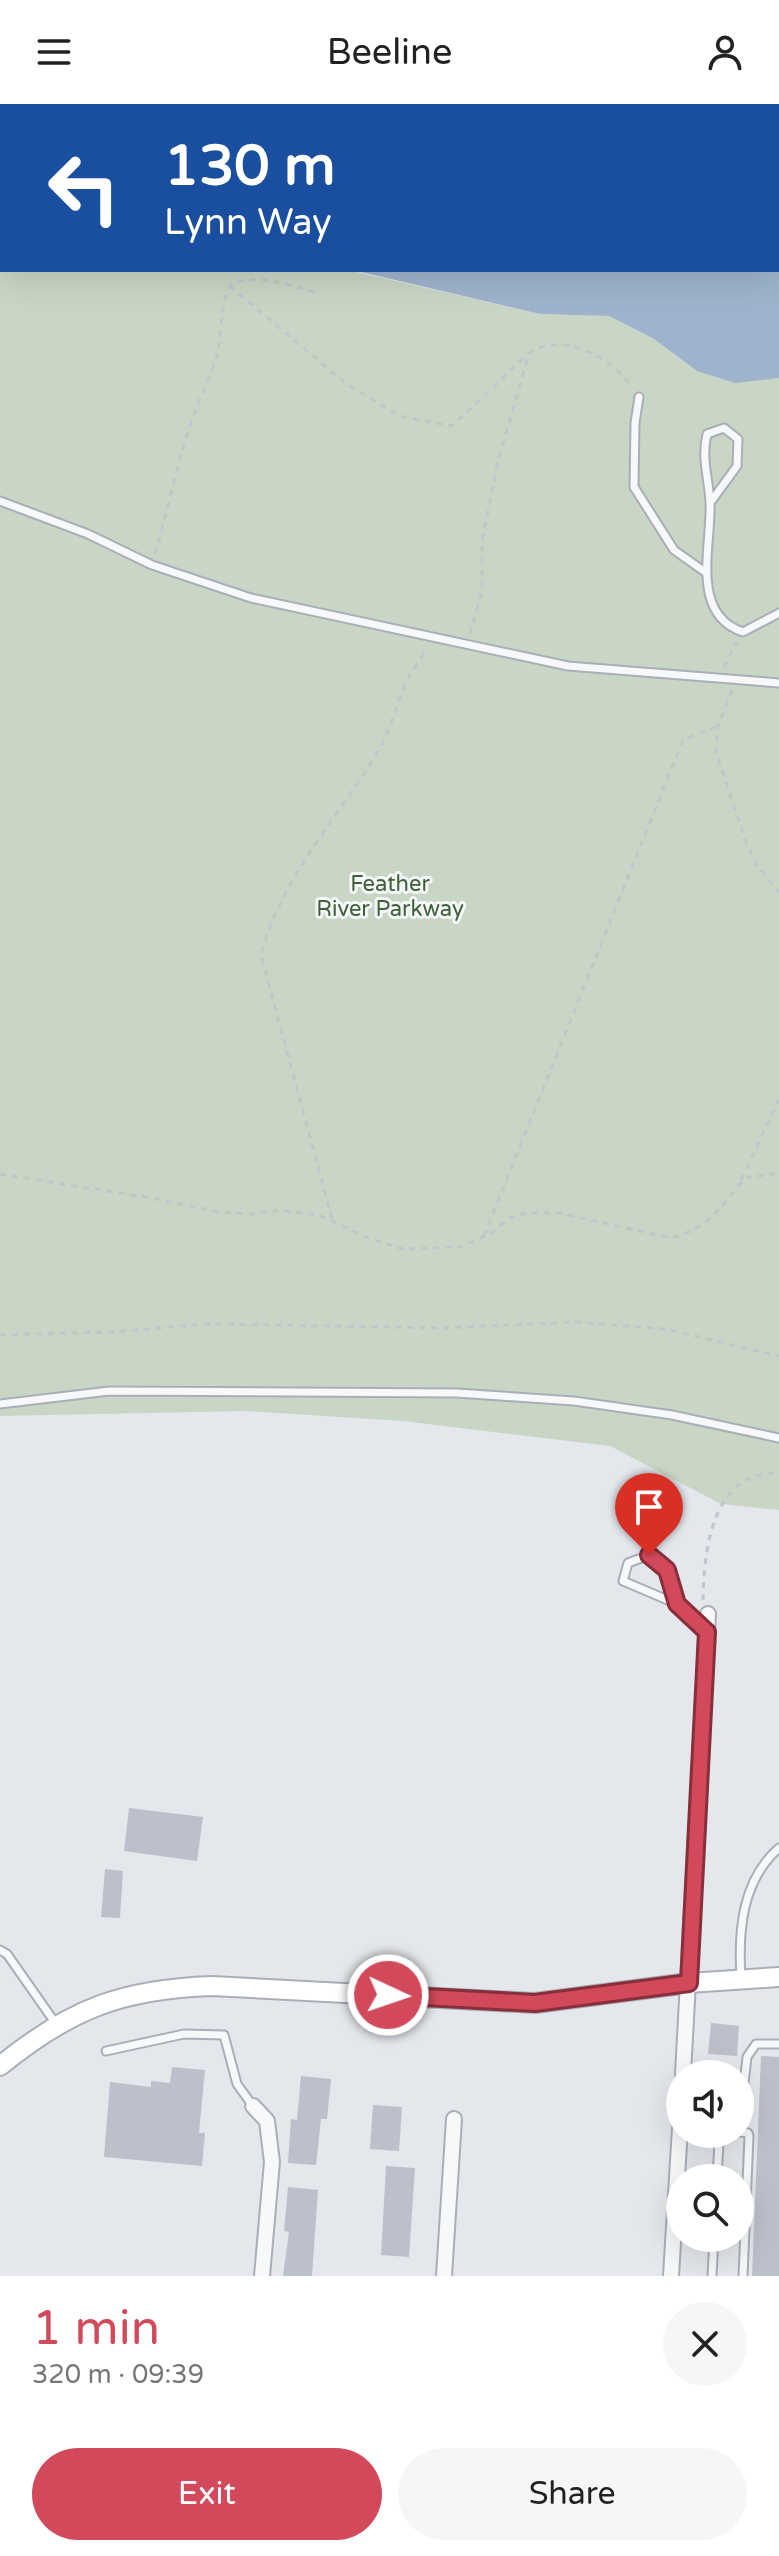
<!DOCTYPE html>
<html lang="en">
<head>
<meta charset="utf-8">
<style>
  body { margin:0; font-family:"Varela Round",sans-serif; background:#f6f6f6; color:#222; height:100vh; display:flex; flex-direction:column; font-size:30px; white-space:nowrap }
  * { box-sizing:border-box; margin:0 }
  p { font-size:26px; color:#767676 }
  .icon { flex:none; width:44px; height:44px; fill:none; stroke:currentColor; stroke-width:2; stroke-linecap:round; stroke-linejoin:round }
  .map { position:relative; height:2172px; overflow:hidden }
  .panel { display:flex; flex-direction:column; background:#fff; flex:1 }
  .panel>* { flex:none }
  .guide { position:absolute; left:0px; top:0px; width:780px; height:168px; box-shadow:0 8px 32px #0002; background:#1a4fa0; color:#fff; overflow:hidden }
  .controls { position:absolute; left:666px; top:1956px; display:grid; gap:16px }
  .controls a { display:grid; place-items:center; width:88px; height:88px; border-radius:50%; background:#fff; box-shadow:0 8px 32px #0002; font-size:40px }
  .pin { position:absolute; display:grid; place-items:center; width:68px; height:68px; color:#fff; margin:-82px -34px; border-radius:50% 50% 50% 0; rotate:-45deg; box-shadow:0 0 8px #0007 }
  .pin .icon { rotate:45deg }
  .me { position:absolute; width:88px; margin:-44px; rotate:93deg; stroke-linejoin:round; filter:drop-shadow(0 0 6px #0008) }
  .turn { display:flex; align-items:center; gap:28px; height:168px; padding:0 32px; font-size:36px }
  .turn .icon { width:104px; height:104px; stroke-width:2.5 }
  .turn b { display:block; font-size:56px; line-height:68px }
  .round { display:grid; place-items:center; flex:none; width:84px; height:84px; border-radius:42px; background:#f6f6f6 }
  .headline { display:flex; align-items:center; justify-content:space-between; height:136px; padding:0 32px }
  h1 { font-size:48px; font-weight:600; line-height:60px; color:#d1495b }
  .cta { display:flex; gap:16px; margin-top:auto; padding:16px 32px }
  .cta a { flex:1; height:92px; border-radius:48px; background:#d1495b; color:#fff; font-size:32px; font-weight:600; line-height:92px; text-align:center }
  .cta a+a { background:#f6f6f6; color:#222 }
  header { display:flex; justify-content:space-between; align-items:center; height:104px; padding:0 32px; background:#fff; font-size:36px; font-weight:600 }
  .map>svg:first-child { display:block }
</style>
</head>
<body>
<header><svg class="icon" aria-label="menu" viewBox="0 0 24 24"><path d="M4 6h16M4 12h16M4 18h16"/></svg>Beeline<svg class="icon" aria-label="person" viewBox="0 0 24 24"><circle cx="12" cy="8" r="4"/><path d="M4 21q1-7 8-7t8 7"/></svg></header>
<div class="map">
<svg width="779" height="2172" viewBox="0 0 779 2172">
  <rect width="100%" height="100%" fill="#e4e7ec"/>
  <!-- green -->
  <polygon fill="#c9d6c5" points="0,92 2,166 347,166 540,210 609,212 654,235 697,267 733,278 779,274 779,1406 721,1400 610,1342 403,1317 247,1307 0,1312"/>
  <!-- water -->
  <g fill="#9fb4cc">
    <polygon points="0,0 528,0 541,2 2,2 2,92"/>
    <polygon points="779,40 779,274 735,279 697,267 654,235 609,212 540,210 353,166 778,166"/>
  </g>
  <!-- building -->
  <g fill="#bbc0ca">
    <polygon points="129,1704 203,1713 197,1757 124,1747"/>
    <polygon points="105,1765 123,1767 120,1814 101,1813"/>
    <polygon points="711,1919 739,1922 737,1952 708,1950"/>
    <polygon points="761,1952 779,1953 779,2172 752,2172"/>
    <polygon points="172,1963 205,1966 199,2029 205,2029 202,2062 104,2053 110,1978 151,1983 151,1977 170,1979"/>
    <polygon points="301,1972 331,1975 327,2015 321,2015 316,2061 288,2059 291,2015 297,2016"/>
    <polygon points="373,2001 402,2003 399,2047 370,2045"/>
    <polygon points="386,2062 415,2064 409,2153 381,2151"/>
    <polygon points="288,2083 318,2086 312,2172 283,2172 289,2128 284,2127"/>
  </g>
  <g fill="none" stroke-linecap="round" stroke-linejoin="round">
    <defs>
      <g id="lane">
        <polyline points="639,293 635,319 634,383 674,446 705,468"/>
        <polyline points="0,397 88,430 152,461 251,494 568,562 779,579"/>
        <path d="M710,399L737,362L738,335L724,324L707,330C701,355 709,375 710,399C712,440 689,510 743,528L779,509"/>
        <polyline points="0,1300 109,1287 457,1289 574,1297 672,1311 779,1334"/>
        <polyline points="677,1500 667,1466 649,1451 628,1459 623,1477 677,1500 705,1527"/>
        <polyline points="0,1846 7,1850 56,1920"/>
        <path d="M741,1873C738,1827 742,1776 779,1744"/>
        <polyline points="106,1947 184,1930 224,1931 237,1980 253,2002"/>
        <polyline points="740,2015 747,1953 756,1940 779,1940"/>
        <polyline points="740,2028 748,2029 749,2032 743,2172"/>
        <polyline points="717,2074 719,2038 724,2030"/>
        <polyline points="712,2172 714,2134"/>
      </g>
      <g id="street">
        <polyline points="683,1970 708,1510"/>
        <polyline points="253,2002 267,2017 272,2058 262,2172"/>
        <polyline points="444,2172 454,2015"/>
        <polyline points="671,2172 680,2024"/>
      </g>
      <path id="secondary" d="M0,1962C70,1905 122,1885 212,1882L535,1899L689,1879L779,1873"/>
    </defs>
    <!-- lane casing -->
    <use href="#lane" stroke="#a9aeb7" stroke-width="11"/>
    <!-- street casing -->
    <use href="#street" stroke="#a9aeb7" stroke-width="18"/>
    <!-- secondary casing -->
    <use href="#secondary" stroke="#a9aeb7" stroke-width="22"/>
    <!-- path -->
    <g stroke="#c2c5cb" stroke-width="3" stroke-dasharray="6 6" stroke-linecap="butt">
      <polyline points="230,182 345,279 400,312 452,322 528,250"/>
      <path d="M155,450C169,401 179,350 197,302C203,285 213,269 217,251C221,235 221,189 232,181C254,167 293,183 316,188"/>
      <path d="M470,530L482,487V436L498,357L529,249C563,227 610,252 632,283"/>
      <polyline points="724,563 737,538"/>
      <polyline points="732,586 718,622 716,648 746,738 756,760 779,788"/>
      <path d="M0,1070L151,1094L219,1108L250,1110L281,1106L321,1112L366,1133L403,1145L461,1143L493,1128L509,1114L526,1109H559L671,1134C710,1124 720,1103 745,1074L779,1069"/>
      <polyline points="741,1076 779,996"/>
      <path d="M332,1115L261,851C281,774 337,715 377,649C391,627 396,599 408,575C413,565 421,555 427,544"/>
      <polyline points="484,1132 683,636 718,622"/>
      <polyline points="0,1231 112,1228 207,1220 442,1224 575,1218 666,1225 779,1252"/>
      <path d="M703,1496C704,1445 712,1367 779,1369"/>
    </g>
    <!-- lane -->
    <use href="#lane" stroke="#f7f8fa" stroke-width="7"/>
    <!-- street -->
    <use href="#street" stroke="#f7f8fa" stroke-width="14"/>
    <!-- secondary -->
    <use href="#secondary" stroke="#fff" stroke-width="18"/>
  </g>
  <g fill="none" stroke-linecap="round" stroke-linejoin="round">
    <defs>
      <polyline id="route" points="388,1891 535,1899 689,1879 707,1528 677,1500 667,1466 649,1451"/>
    </defs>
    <!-- route casing -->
    <use href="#route" stroke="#882f3b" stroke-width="20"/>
    <!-- route -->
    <use href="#route" stroke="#d1495b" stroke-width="14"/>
  </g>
  <g text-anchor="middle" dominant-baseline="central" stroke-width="6" stroke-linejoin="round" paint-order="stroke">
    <!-- park labels -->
    <g font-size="22" fill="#3f6138" stroke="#f4f6f9">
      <text x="390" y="780">Feather<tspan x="390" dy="25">River Parkway</tspan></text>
    </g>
  </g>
</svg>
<div class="controls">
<a><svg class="icon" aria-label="sound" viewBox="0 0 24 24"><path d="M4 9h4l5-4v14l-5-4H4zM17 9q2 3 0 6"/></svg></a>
<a><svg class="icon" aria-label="search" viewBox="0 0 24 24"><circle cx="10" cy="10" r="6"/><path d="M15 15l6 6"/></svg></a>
</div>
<div class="pin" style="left:649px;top:1451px;background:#d93025"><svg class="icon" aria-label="arrive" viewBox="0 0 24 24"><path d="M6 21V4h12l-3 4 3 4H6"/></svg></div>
<svg class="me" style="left:388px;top:1891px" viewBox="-20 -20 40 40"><circle r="17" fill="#d1495b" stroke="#fff" stroke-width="3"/><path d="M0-11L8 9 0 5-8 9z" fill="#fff"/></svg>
<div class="guide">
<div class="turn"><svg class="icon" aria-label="left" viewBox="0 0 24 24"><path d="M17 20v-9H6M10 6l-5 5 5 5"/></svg><div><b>130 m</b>Lynn Way</div></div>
</div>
</div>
<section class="panel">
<div class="headline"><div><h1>1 min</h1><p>320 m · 09:39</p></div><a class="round"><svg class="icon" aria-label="close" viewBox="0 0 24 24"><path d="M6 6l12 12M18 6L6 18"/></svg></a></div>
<div class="cta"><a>Exit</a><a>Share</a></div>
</section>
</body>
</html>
